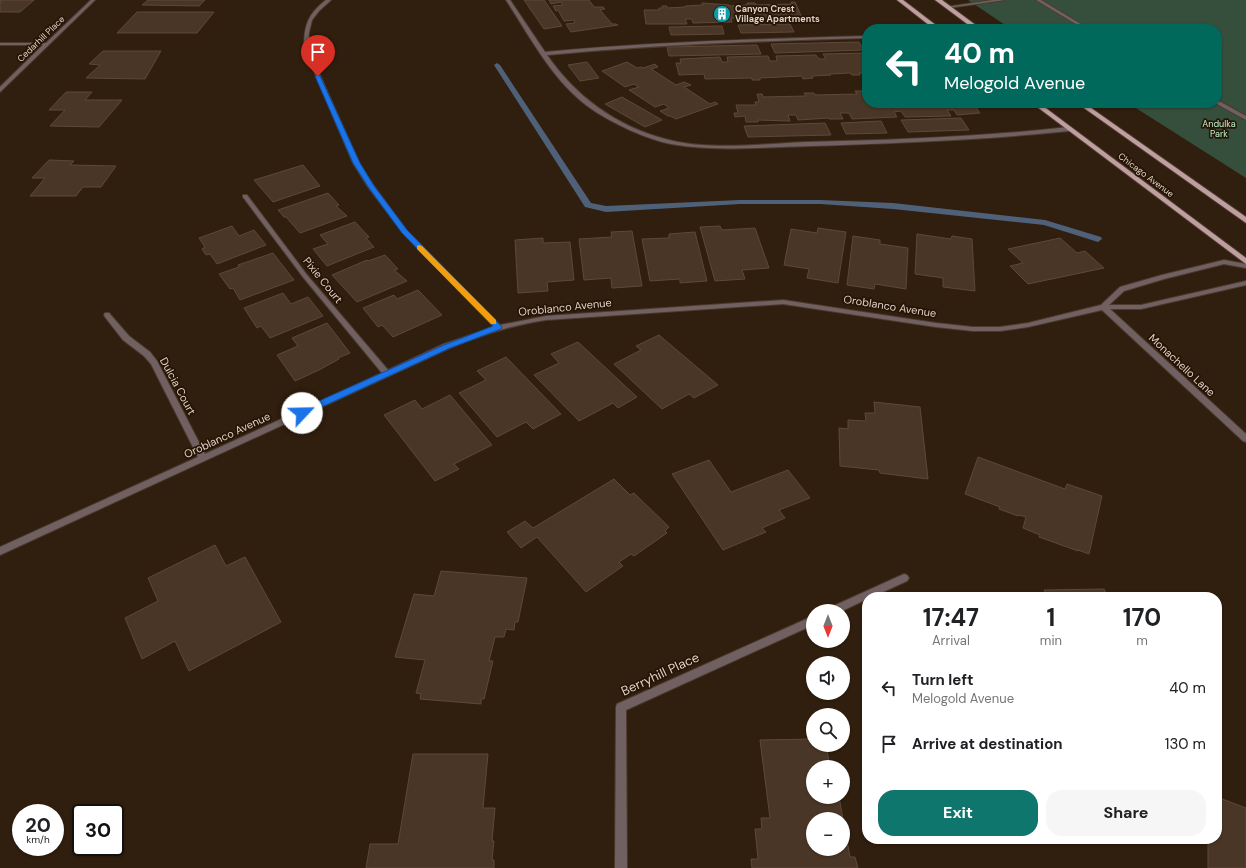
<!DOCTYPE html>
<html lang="en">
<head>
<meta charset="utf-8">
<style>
  body { margin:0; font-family:"DM Sans",sans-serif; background:#f6f6f6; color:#202124; height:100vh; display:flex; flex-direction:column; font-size:15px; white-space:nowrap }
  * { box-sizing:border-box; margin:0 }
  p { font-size:13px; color:#757577 }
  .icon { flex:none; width:22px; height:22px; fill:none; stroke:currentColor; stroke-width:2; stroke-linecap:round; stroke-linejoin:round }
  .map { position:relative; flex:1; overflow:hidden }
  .drawer { position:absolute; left:862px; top:592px; width:360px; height:252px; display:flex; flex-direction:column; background:#fff; border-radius:16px; box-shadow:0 1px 3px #0004 }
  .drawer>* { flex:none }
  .hud { position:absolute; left:862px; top:24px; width:360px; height:84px; border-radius:16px; box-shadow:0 1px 3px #0004; background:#00695c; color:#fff; overflow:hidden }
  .needle { width:26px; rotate:180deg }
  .fabs { position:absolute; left:806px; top:604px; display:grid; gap:8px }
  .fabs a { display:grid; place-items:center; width:44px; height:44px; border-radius:50%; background:#fff; box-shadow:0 1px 3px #0004; font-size:20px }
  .speed { position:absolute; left:12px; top:804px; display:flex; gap:8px; font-size:20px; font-weight:700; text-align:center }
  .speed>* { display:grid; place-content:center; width:52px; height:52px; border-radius:50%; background:#fff; box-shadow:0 1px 3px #0004; line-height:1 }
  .speed small { font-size:10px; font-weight:400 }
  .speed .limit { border:2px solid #111; border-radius:6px; background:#fff; color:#111 }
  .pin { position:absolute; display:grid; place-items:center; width:34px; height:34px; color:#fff; margin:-41px -17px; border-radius:50% 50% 50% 0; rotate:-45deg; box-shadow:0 0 4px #0007 }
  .pin .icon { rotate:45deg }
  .me { position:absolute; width:44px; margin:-22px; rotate:66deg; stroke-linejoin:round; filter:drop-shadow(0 0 3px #0008) }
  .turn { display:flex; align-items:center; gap:14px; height:84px; padding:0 16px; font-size:18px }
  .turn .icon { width:52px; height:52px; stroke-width:2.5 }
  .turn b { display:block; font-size:28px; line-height:34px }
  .eta { display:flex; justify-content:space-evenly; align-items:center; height:68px; text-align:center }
  .eta b { font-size:24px; font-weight:700; line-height:28px }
  .cta { display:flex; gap:8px; margin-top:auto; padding:8px 16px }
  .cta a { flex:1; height:46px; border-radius:16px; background:#0f766e; color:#fff; font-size:16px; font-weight:700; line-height:46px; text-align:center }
  .cta a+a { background:#f6f6f6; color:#202124 }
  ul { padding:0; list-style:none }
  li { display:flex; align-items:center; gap:12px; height:56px; padding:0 16px }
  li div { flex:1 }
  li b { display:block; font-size:15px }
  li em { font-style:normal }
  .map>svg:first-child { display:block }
</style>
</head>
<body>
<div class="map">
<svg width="1246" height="868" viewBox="0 0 1246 868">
  <rect width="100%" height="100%" fill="#301e0e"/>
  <!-- green -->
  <polygon fill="#364f3d" points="968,0 1246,0 1246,178 1128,103 1217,103 1217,29 1011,29"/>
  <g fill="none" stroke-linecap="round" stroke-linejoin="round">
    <!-- stream -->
    <polygon fill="#4f6179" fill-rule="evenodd" points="497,63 500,65 591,203 606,206 740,200 820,200 893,203 1045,220 1101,237 1102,239 1098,242 1044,225 893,209 820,204 740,204 606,212 585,207 494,65"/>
  </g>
  <!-- building -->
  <g fill="#4a3626" stroke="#5e4938" fill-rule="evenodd">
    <polygon points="0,0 34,0 20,12 0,12 0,4 2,2 0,2"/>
    <polygon points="148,0 205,0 199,6 142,5"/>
    <polygon points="524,0 544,0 562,26 544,29"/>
    <polygon points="549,0 589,0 594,7 603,7 605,9 600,10 612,24 616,24 618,25 571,32 566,24 575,23 574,20 564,21 558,10 556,11 553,6 563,5 561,2 551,4"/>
    <polygon points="791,2 795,2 803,20 784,21 782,17 776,17 778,21 739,22 737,18 731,18 732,22 693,23 692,19 685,19 687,24 646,24 644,10 659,10 659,8 663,8 662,6 667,6 667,8 685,7 685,6 703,5 702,3 729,5 730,6 747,5 747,3 755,3 756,5 792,4"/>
    <polygon points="137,12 214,12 197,33 117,33"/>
    <polygon points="790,24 794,32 741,33 738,25"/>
    <polygon points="722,26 724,34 671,35 669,27"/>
    <polygon points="859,42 864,50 775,53 771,44"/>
    <polygon points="757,45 761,54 669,56 667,47"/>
    <polygon points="103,51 161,51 145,79 86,78 100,65 89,64"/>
    <polygon points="865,53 867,57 867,73 859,73 860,75 852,75 850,73 830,74 831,75 812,76 813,78 803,79 802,76 760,78 760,80 752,80 752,78 705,79 704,74 679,75 676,63 681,63 680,59 720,57 722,62 728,62 727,57 768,56 770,61 777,61 776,56 816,55 819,59 826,59 823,54"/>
    <polygon points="587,62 599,78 580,81 568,65"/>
    <polygon points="627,62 637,68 641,67 643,68 655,64 658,67 651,69 676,85 684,82 691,85 684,87 710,104 715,102 718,104 676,119 670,116 668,116 660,111 669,108 664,104 655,107 629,90 639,87 634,84 625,87 602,71"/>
    <polygon points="855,91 865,91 867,93 867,103 973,103 980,113 957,115 954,110 947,110 951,116 905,117 901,111 894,112 897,117 852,119 849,113 840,113 843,119 829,119 829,118 798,120 796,115 788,115 790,121 758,120 758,122 746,122 745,116 735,117 734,113 738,113 736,105 756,105 755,102 759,102 757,94 762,94 763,97 806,96 804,93 814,93 815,95 857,94"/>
    <polygon points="66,92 92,92 85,100 122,100 99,127 50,126 65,110 49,110"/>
    <polygon points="622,97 662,120 645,127 605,104"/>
    <polygon points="961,118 969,130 908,132 901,120"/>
    <polygon points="881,121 887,133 846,134 841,123"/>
    <polygon points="825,123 831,135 748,137 744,126"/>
    <polygon points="49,160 74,161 70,165 116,166 101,187 83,187 76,196 30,196 45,178 32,178"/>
    <polygon points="303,165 320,186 273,202 254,180"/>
    <polygon points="328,193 339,205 336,206 347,216 300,233 286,217 284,217 278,210"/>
    <polygon points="355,222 369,237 366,238 374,247 327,266 313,249 328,244 320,235"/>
    <polygon points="232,226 239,236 254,230 266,245 217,264 210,254 206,255 202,249 205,247 199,238"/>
    <polygon points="720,226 722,230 755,228 769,268 742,270 745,279 715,281 700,227"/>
    <polygon points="818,228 846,232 838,283 807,278 809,269 784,265 791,229 817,233"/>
    <polygon points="632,231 642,286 612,288 611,278 584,280 579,239 612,237 611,232"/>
    <polygon points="695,232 707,281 680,283 680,279 650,281 642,239 669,238 669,234"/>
    <polygon points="917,234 951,239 952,236 972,239 975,291 943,287 943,278 915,274"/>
    <polygon points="853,236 880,240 880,244 908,248 906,289 875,284 874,289 847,285"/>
    <polygon points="543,238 543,243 570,242 574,280 547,282 548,291 518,293 515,240"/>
    <polygon points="1060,238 1077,253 1085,251 1104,268 1028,284 1010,266 1023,263 1008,249"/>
    <polygon points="273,253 294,280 240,300 233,288 230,289 219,274 239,267 238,265"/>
    <polygon points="385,255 398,269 394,270 407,281 357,302 332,275 367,260 368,261"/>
    <polygon points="418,290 442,315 393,337 382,325 378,327 363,308 394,295 397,299"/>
    <polygon points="283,293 291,304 308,297 323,316 270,338 261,326 257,328 244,308"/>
    <polygon points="327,323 350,353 338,358 339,359 319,370 295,381 277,355 298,346 292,338"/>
    <polygon points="659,335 718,385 694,398 689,394 662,409 614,364 641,350 636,346"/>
    <polygon points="578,342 637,397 618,408 613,403 579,421 534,375 559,363 551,354"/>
    <polygon points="506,357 561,414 533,429 526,422 497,437 459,393 486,380 477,371"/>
    <polygon points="450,395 492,445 454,464 459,469 435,481 384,415 415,400 422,409"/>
    <polygon points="874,402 920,407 928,479 880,473 879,470 840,466 839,428 848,429 848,420 866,421 865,413 875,413"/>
    <polygon points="978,457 1065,489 1067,484 1102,496 1089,554 1078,550 1078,551 1039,537 1040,535 1023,528 1026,517 1019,515 1018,516 999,509 1000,507 965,494"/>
    <polygon points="709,460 731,492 788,470 810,498 779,510 785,518 762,528 766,532 723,550 672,474"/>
    <polygon points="614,479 630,495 634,493 669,527 665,531 667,533 634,556 631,554 619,562 623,566 586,592 537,537 521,548 507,532 525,521 533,528"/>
    <polygon points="215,545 226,566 245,557 281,622 189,671 175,641 142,659 125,618 158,601 148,578"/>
    <polygon points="441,571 527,578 518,622 515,622 514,630 506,629 504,637 495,637 489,661 493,661 484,699 481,699 481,704 420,699 421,694 416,693 425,660 395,657 414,594 434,596"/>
    <polygon points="1104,589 1108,597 1047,597 1044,590"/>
    <path d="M813,739V745H826L830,767H813V797H839L850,857H855L858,868H752L751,859H758L755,829H762L761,818H770L760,740ZM813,819H843V849H813Z"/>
    <polygon points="413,754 488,754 483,808 495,808 492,841 494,841 492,860 494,860 494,868 366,868 370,844 398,844"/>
    <polygon points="1217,797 1246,808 1246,868 1208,868 1208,839 1217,839"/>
  </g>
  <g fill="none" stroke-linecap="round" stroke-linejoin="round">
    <defs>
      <g id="lane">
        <path d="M506,0H510L545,52C652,42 759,39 867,36V38C760,41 653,45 547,55C575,96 616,126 665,139C709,151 761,144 806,142C894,140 982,137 1069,127L1072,129L1069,131C983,140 898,143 812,146C765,147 717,152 671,144C646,139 614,124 593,110C554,84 531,38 506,0Z"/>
        <polygon points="993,0 1005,0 948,8 946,7"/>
        <polygon points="1036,0 1041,0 1089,29 1084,29"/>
        <polygon points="1217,100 1246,116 1246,120 1215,103 1217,103"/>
      </g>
      <g id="street">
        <polygon points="91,0 95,0 0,92 0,87 43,45 0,45 0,43 46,43"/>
        <path d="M326,0H331L319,11L312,20L309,32L308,48L359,163L374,186L407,231L500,325L546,316L783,300L936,323L973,327H1000L1028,323L1101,305L1120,287L1162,275L1224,260L1246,264V268L1224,264L1164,279L1124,291L1109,305H1141L1246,281V285L1141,309H1110L1246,434V442L1243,441L1102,310L1028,327L1000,331H973L936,327L783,304L546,320C512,325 481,335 450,348L0,555V547L198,457L151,364L144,356L123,340L105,317L104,315L105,313H109L129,336L150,352L157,361L205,454L382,373L303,277L243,197V195H247L307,275L388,370L444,344L494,327L403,233L368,187L353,163L304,48C304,25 308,14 326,0Z"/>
        <polygon points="904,574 907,575 909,578 907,581 872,597 867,597 867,599 842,611 827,611 829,608"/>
        <polygon points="813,616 813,625 626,710 627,868 615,868 616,707 617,704"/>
      </g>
      <g id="primary">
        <polygon points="897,0 903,0 941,29 934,29"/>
        <polygon points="935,0 942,0 981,29 974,29"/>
        <polygon points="1032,103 1039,103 1246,258 1246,264"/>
        <polygon points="1077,103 1084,103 1246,217 1246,223"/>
      </g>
    </defs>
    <!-- lane casing -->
    <use href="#lane" stroke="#4c3b2c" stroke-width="2"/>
    <!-- street casing -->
    <use href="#street" stroke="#4c3b2c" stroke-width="2"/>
    <!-- primary casing -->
    <use href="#primary" stroke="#4c3b2c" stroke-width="2"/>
    <!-- lane -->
    <use href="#lane" fill="#706061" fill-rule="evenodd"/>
    <!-- street -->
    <use href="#street" fill="#706061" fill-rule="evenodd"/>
    <!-- primary -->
    <use href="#primary" fill="#be9ea0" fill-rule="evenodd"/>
  </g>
  <!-- route -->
  <polygon fill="#1a73e8" stroke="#114b97" points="318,74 320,76 360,163 374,186 407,230 502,327 501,329 450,348 302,416 298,413 299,410 444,345 493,326 402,233 369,188 353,163 315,76"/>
  <!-- slow -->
  <polygon fill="#f59e0b" points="419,245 422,246 496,320 496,324 491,324 417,249 417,246"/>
  <!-- icons -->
  <defs>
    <symbol id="building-disc" viewBox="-11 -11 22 22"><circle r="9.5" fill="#0f9aa8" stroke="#261405"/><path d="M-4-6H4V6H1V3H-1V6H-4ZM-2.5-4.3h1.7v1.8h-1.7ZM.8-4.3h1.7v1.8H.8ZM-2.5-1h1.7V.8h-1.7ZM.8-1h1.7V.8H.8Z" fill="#fff"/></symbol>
  </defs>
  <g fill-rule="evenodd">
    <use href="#building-disc" x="712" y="4" width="20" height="20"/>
  </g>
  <g text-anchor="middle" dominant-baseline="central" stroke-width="3.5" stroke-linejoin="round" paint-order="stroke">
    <!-- far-poi labels -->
    <g font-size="9" font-weight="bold" fill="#dfd3c9" stroke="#261405" text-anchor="start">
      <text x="735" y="9">Canyon Crest<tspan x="735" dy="10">Village Apartments</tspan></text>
    </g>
    <!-- far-street labels -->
    <g font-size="9" fill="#dfd3c9" stroke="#261405">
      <text transform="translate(41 39) rotate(-44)">Cedarhill Place</text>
      <text transform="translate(1146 175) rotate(37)">Chicago Avenue</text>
    </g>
    <!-- far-park labels -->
    <g font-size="9" fill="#bff3cc" stroke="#261405">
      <text x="1219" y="124">Andulka<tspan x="1219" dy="10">Park</tspan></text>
    </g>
    <!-- street labels -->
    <g font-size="11" fill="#dfd3c9" stroke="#261405">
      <text transform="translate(323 280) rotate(51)">Pixie Court</text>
      <text transform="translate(890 306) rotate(9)">Oroblanco Avenue</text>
      <text transform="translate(565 307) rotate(-6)">Oroblanco Avenue</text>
      <text transform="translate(1182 365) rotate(43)">Monachello Lane</text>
      <text transform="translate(178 386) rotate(62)">Dulcia Court</text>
      <text transform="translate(227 435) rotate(-25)">Oroblanco Avenue</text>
    </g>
    <!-- near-street labels -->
    <g font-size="13" fill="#dfd3c9" stroke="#261405">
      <text transform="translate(660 674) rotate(-25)">Berryhill Place</text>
    </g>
  </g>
</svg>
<div class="fabs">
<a><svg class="needle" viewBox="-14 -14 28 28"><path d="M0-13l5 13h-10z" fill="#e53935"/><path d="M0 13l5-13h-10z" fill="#757577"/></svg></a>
<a><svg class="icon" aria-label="sound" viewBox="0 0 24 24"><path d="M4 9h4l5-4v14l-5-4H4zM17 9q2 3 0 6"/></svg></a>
<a><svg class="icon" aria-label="search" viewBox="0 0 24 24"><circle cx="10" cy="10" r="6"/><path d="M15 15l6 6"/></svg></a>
<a>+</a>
<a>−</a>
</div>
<div class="speed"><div>20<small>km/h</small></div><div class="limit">30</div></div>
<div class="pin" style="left:318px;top:76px;background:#d93025"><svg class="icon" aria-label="arrive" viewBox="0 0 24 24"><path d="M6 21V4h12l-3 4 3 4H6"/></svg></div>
<svg class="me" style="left:302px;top:413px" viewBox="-20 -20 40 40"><circle r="19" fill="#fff"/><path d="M0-13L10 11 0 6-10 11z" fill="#1a73e8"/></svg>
<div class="hud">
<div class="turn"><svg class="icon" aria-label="left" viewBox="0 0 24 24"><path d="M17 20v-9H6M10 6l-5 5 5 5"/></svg><div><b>40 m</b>Melogold Avenue</div></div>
</div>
<section class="drawer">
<div class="eta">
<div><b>17:47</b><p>Arrival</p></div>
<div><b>1</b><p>min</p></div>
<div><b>170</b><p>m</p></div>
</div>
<ul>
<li><svg class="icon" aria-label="left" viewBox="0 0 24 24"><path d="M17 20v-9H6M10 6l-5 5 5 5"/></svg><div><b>Turn left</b><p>Melogold Avenue</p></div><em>40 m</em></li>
<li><svg class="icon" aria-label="arrive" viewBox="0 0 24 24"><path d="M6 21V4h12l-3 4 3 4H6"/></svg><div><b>Arrive at destination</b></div><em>130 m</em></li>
</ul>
<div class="cta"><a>Exit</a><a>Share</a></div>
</section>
</div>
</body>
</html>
